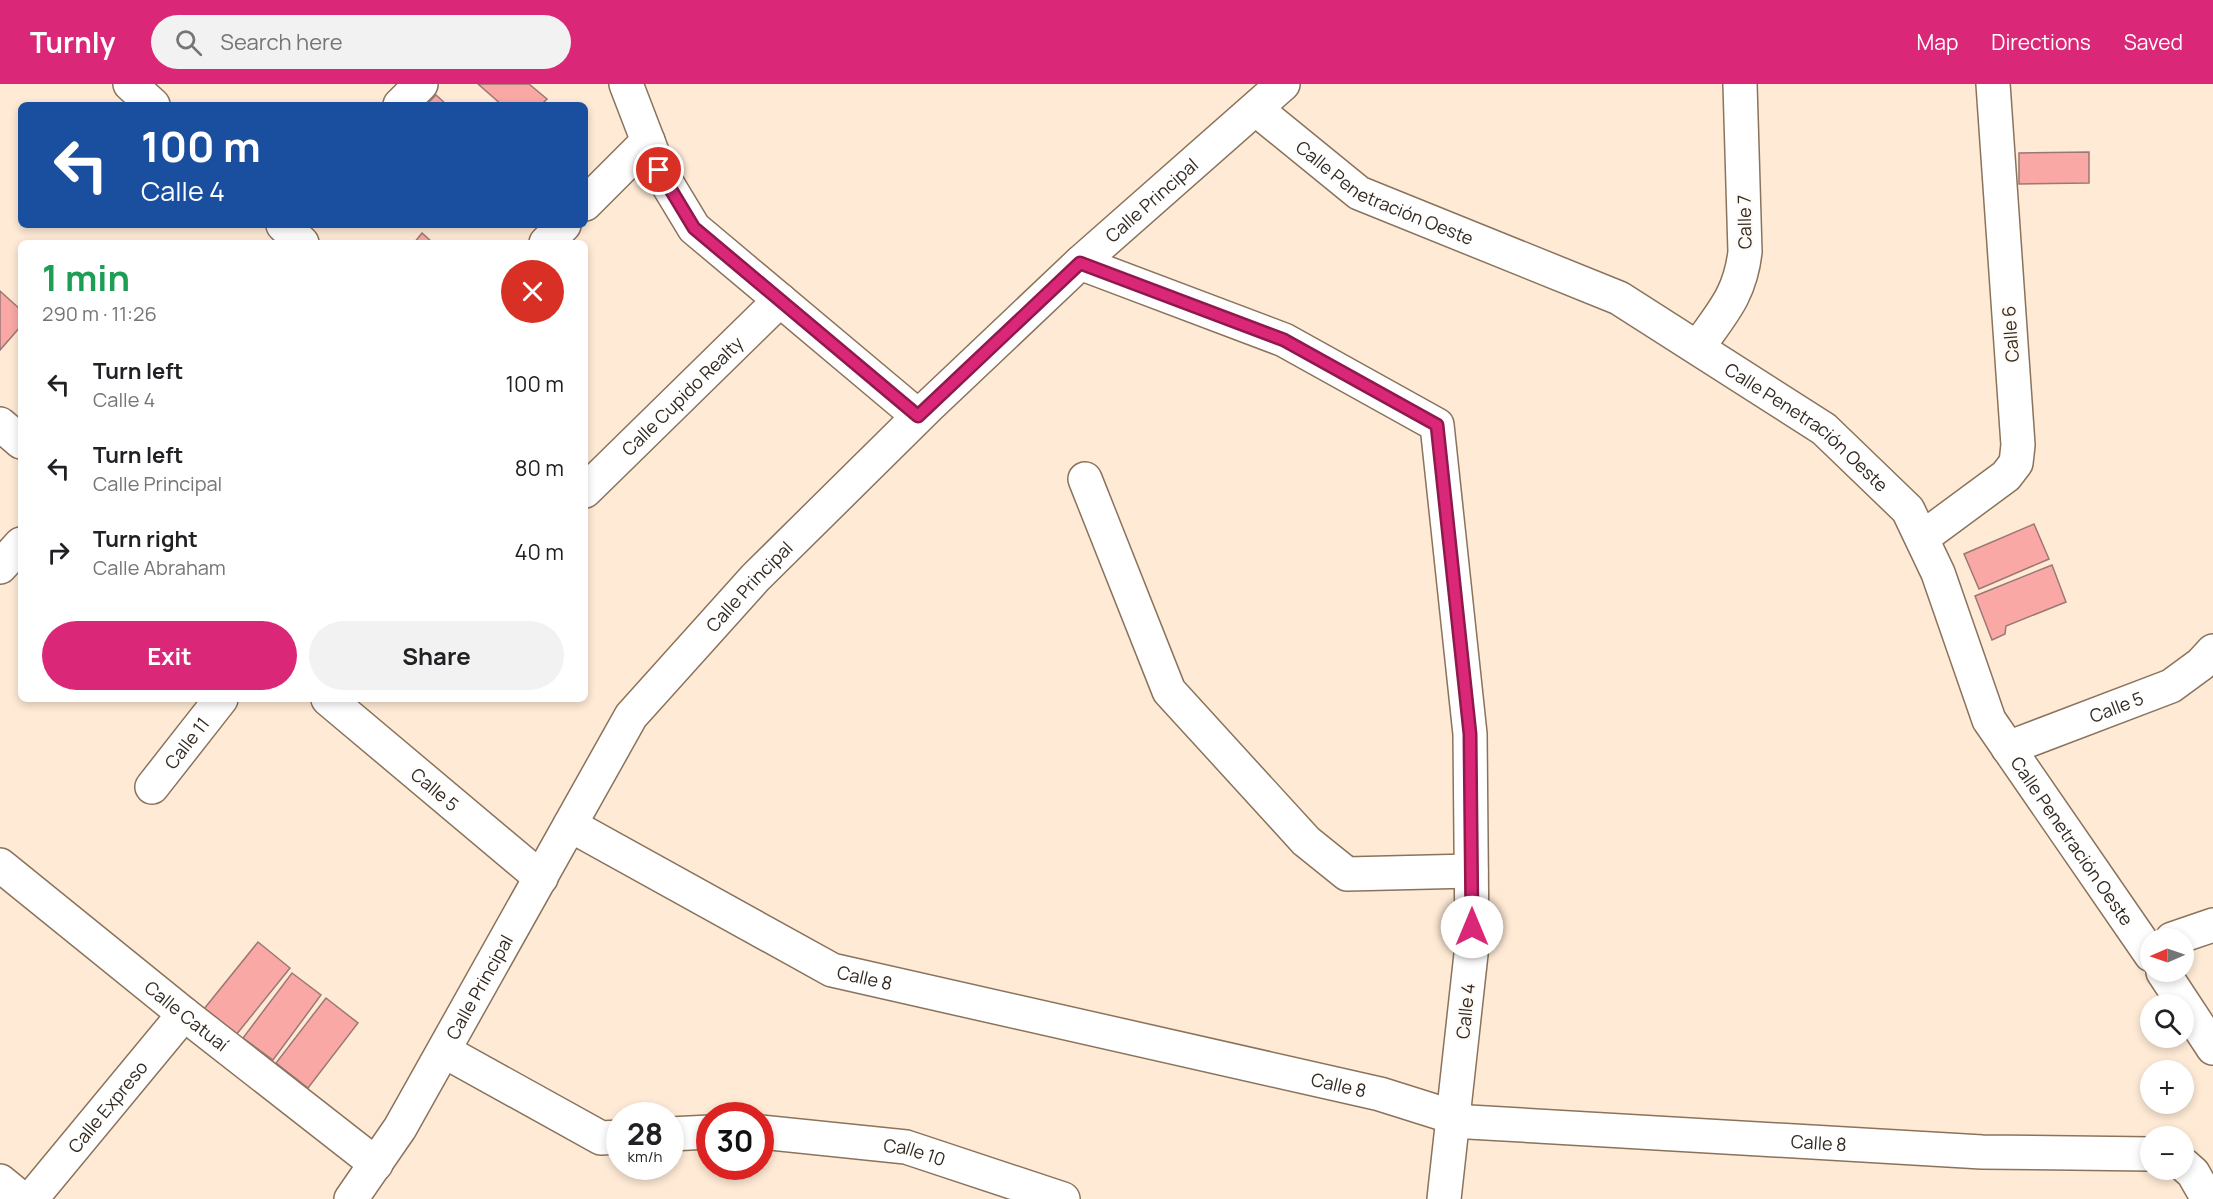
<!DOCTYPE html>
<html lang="en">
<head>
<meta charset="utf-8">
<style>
  body { margin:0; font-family:Manrope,sans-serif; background:#f2f2f2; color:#202124; height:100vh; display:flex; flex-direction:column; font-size:22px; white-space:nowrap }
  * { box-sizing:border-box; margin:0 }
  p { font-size:20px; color:#757577 }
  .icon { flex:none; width:33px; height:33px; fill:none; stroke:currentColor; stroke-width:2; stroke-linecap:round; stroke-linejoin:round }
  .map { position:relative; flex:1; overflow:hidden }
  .details { position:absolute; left:18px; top:156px; width:570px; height:462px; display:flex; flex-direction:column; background:#fff; border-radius:9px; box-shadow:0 3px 9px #0003 }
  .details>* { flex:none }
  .hud { position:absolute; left:18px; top:18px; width:570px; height:126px; border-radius:9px; box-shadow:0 3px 9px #0003; background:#1a4fa0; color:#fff; overflow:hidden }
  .needle { width:39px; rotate:268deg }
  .controls { position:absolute; left:2140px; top:844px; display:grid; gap:12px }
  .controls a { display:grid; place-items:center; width:54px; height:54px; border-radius:50%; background:#fff; box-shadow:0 3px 9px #0003; font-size:30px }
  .speed { position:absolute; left:606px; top:1018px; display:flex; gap:12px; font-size:30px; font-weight:700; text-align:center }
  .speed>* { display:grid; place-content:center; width:78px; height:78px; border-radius:50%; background:#fff; box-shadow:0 3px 9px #0003; line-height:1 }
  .speed small { font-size:15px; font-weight:400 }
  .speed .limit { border:9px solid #d22; background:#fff; color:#111 }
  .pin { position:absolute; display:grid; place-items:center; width:51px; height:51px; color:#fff; margin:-26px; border:3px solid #fff; border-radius:50%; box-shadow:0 2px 6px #0007 }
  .me { position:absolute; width:66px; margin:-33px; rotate:0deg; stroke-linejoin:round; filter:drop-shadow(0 0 4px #0008) }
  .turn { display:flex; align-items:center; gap:21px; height:126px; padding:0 24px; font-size:27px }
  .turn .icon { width:78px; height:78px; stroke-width:2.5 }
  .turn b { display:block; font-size:42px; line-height:51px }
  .round { display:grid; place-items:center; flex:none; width:63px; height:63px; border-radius:32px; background:#f2f2f2 }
  .summary { display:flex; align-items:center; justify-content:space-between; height:102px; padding:0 24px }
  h1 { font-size:36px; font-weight:700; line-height:45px; color:#1e9e55 }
  .primary-button { display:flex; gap:12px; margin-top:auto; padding:12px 24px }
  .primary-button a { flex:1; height:69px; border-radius:36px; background:#db2777; color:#fff; font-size:24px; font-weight:700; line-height:69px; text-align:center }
  .primary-button a+a { background:#f2f2f2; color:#202124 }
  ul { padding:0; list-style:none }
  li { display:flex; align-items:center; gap:18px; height:84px; padding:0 24px }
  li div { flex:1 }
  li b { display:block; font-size:22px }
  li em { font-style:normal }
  header { display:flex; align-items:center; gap:36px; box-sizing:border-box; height:84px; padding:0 30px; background:#db2777; color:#fff }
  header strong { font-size:28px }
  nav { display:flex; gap:33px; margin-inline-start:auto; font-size:21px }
  .search { width:420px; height:54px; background:#f2f2f2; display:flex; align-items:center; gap:15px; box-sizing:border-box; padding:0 21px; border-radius:33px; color:#757577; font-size:22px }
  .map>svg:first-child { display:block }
</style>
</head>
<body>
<header>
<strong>Turnly</strong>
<div class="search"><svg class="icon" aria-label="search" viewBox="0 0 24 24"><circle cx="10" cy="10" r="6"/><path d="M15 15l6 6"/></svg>Search here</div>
<nav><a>Map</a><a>Directions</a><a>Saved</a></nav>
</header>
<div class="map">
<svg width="2213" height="1115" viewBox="0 0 2213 1115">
  <rect width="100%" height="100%" fill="#feead5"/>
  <!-- building -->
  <g fill="#f9a8a5" stroke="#9b7776" stroke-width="1.5">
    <polygon points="478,0 529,0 547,15 541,21 502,21"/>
    <polygon points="436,11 447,21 426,21"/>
    <polygon points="2089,68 2089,99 2019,100 2019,69"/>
    <polygon points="422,149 433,159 414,159"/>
    <polygon points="0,207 21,226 21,242 0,266"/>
    <polygon points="2034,440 2049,475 1979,505 1964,470"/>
    <polygon points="2052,481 2066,518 2006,542 2005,550 1992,556 1975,512"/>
    <polygon points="258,858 290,884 236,951 204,925"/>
    <polygon points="292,889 321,911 273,976 243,954"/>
    <polygon points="326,914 358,939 308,1004 276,979"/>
  </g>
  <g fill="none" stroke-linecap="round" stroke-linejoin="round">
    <defs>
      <g id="minor">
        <polyline points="130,0 153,21"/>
        <polyline points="626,0 659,86 694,144 918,332"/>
        <polyline points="400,21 421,0"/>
        <path id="s1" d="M1257,26L1359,109L1619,214L1824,345L1908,426L1938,489L1989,636L2151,871"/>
        <polyline points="585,120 648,57"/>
        <polyline points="283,141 302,159"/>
        <polyline points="546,159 564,141"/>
        <polyline points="1080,179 1284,256 1437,341 1470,650 1472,861 1444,1115"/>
        <path d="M1698,263C1722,229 1740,211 1745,168L1740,0"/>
        <polyline points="0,340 21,358"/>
        <polyline points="1085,395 1169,607 1306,757 1347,790 1471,787"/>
        <path id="s2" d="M585,407L780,216"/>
        <polyline points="1922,454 2006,392 2016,379 2018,361 1993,0"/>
        <polyline points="0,483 21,460"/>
        <path id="s3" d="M328,615L541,794"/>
        <path id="s4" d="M2008,664L2171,602L2201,580L2213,567"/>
        <path id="s5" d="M152,703L221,615"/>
        <path id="s6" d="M570,741L832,886L1380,1010L1469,1038L1982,1068L2151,1070"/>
        <path id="s7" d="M0,781L184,930L376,1080"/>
        <polyline points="2172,855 2213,841"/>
        <polyline points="2163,888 2213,964"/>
        <polyline points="444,967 601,1054 620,1053"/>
        <path id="s8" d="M760,1048L906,1063L1063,1115"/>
        <polyline points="670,1050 710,1048"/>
        <polyline points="2184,1081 2193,1089 2208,1115"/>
        <polyline points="0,1097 22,1115"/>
        <path id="s9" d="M31,1115L184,930"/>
        <path id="s10" d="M351,1115L400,1044L631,632L755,494L929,322L1080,179L1283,0"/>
      </g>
    </defs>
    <!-- minor casing -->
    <use href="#minor" stroke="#8a735c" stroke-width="36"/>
    <!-- minor -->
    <use href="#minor" stroke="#fff" stroke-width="33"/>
  </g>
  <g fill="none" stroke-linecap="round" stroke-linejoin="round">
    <defs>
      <polyline id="route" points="659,86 694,144 918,332 1080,179 1284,256 1437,341 1470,650 1472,843"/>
    </defs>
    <!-- route casing -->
    <use href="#route" stroke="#8e194d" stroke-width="15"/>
    <!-- route -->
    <use href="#route" stroke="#db2777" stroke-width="10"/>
  </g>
  <g text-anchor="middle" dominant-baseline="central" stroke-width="4.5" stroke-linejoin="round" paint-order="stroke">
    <!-- street labels -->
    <g font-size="18" fill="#332920" stroke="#fffaf5">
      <text stroke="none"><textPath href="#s1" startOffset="154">Calle Penetración Oeste</textPath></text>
      <text stroke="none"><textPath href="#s10" startOffset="1292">Calle Principal</textPath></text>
      <text transform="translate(1744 138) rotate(-91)">Calle 7</text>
      <text transform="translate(2010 250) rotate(-94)">Calle 6</text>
      <text stroke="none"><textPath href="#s2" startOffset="136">Calle Cupido Realty</textPath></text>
      <text stroke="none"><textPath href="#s1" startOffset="640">Calle Penetración Oeste</textPath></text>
      <text stroke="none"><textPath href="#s10" startOffset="734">Calle Principal</textPath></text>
      <text stroke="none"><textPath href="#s4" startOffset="116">Calle 5</textPath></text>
      <text stroke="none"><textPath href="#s5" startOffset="56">Calle 11</textPath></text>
      <text stroke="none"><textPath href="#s3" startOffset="140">Calle 5</textPath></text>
      <text stroke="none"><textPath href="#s1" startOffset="1144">Calle Penetración Oeste</textPath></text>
      <text stroke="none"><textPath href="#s6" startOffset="333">Calle 8</textPath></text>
      <text stroke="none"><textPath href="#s10" startOffset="248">Calle Principal</textPath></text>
      <text transform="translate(1465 927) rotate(-84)">Calle 4</text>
      <text stroke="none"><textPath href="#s7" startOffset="240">Calle Catuaí</textPath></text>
      <text stroke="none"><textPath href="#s6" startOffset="819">Calle 8</textPath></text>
      <text stroke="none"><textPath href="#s9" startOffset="120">Calle Expreso</textPath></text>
      <text stroke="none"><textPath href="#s6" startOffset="1305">Calle 8</textPath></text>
      <text stroke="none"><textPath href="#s8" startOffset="156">Calle 10</textPath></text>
    </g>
  </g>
</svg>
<div class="controls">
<a><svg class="needle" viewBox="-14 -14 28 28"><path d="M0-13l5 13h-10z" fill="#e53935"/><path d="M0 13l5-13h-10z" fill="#757577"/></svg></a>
<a><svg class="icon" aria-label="search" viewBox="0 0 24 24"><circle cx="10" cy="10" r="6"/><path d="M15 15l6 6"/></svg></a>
<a>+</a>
<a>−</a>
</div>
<div class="speed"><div>28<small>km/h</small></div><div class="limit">30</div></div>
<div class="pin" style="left:659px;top:86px;background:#d93025"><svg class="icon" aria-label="arrive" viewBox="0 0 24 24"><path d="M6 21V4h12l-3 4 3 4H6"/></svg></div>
<svg class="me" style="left:1472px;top:843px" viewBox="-20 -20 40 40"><circle r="19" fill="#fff"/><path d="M0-13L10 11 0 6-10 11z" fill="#db2777"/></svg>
<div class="hud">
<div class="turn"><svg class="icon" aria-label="left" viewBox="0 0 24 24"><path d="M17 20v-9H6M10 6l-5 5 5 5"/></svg><div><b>100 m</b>Calle 4</div></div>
</div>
<section class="details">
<div class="summary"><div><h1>1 min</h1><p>290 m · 11:26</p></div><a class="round" style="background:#d93025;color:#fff"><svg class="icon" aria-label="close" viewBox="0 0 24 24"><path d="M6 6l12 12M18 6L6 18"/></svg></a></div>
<ul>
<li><svg class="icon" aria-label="left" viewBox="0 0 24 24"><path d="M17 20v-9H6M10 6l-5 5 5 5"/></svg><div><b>Turn left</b><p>Calle 4</p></div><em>100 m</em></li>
<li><svg class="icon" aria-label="left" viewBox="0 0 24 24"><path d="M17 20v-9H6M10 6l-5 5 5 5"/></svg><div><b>Turn left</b><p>Calle Principal</p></div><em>80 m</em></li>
<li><svg class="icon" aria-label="right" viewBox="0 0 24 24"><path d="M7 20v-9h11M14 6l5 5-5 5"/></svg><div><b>Turn right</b><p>Calle Abraham</p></div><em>40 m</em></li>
</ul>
<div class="primary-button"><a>Exit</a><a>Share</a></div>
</section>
</div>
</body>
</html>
